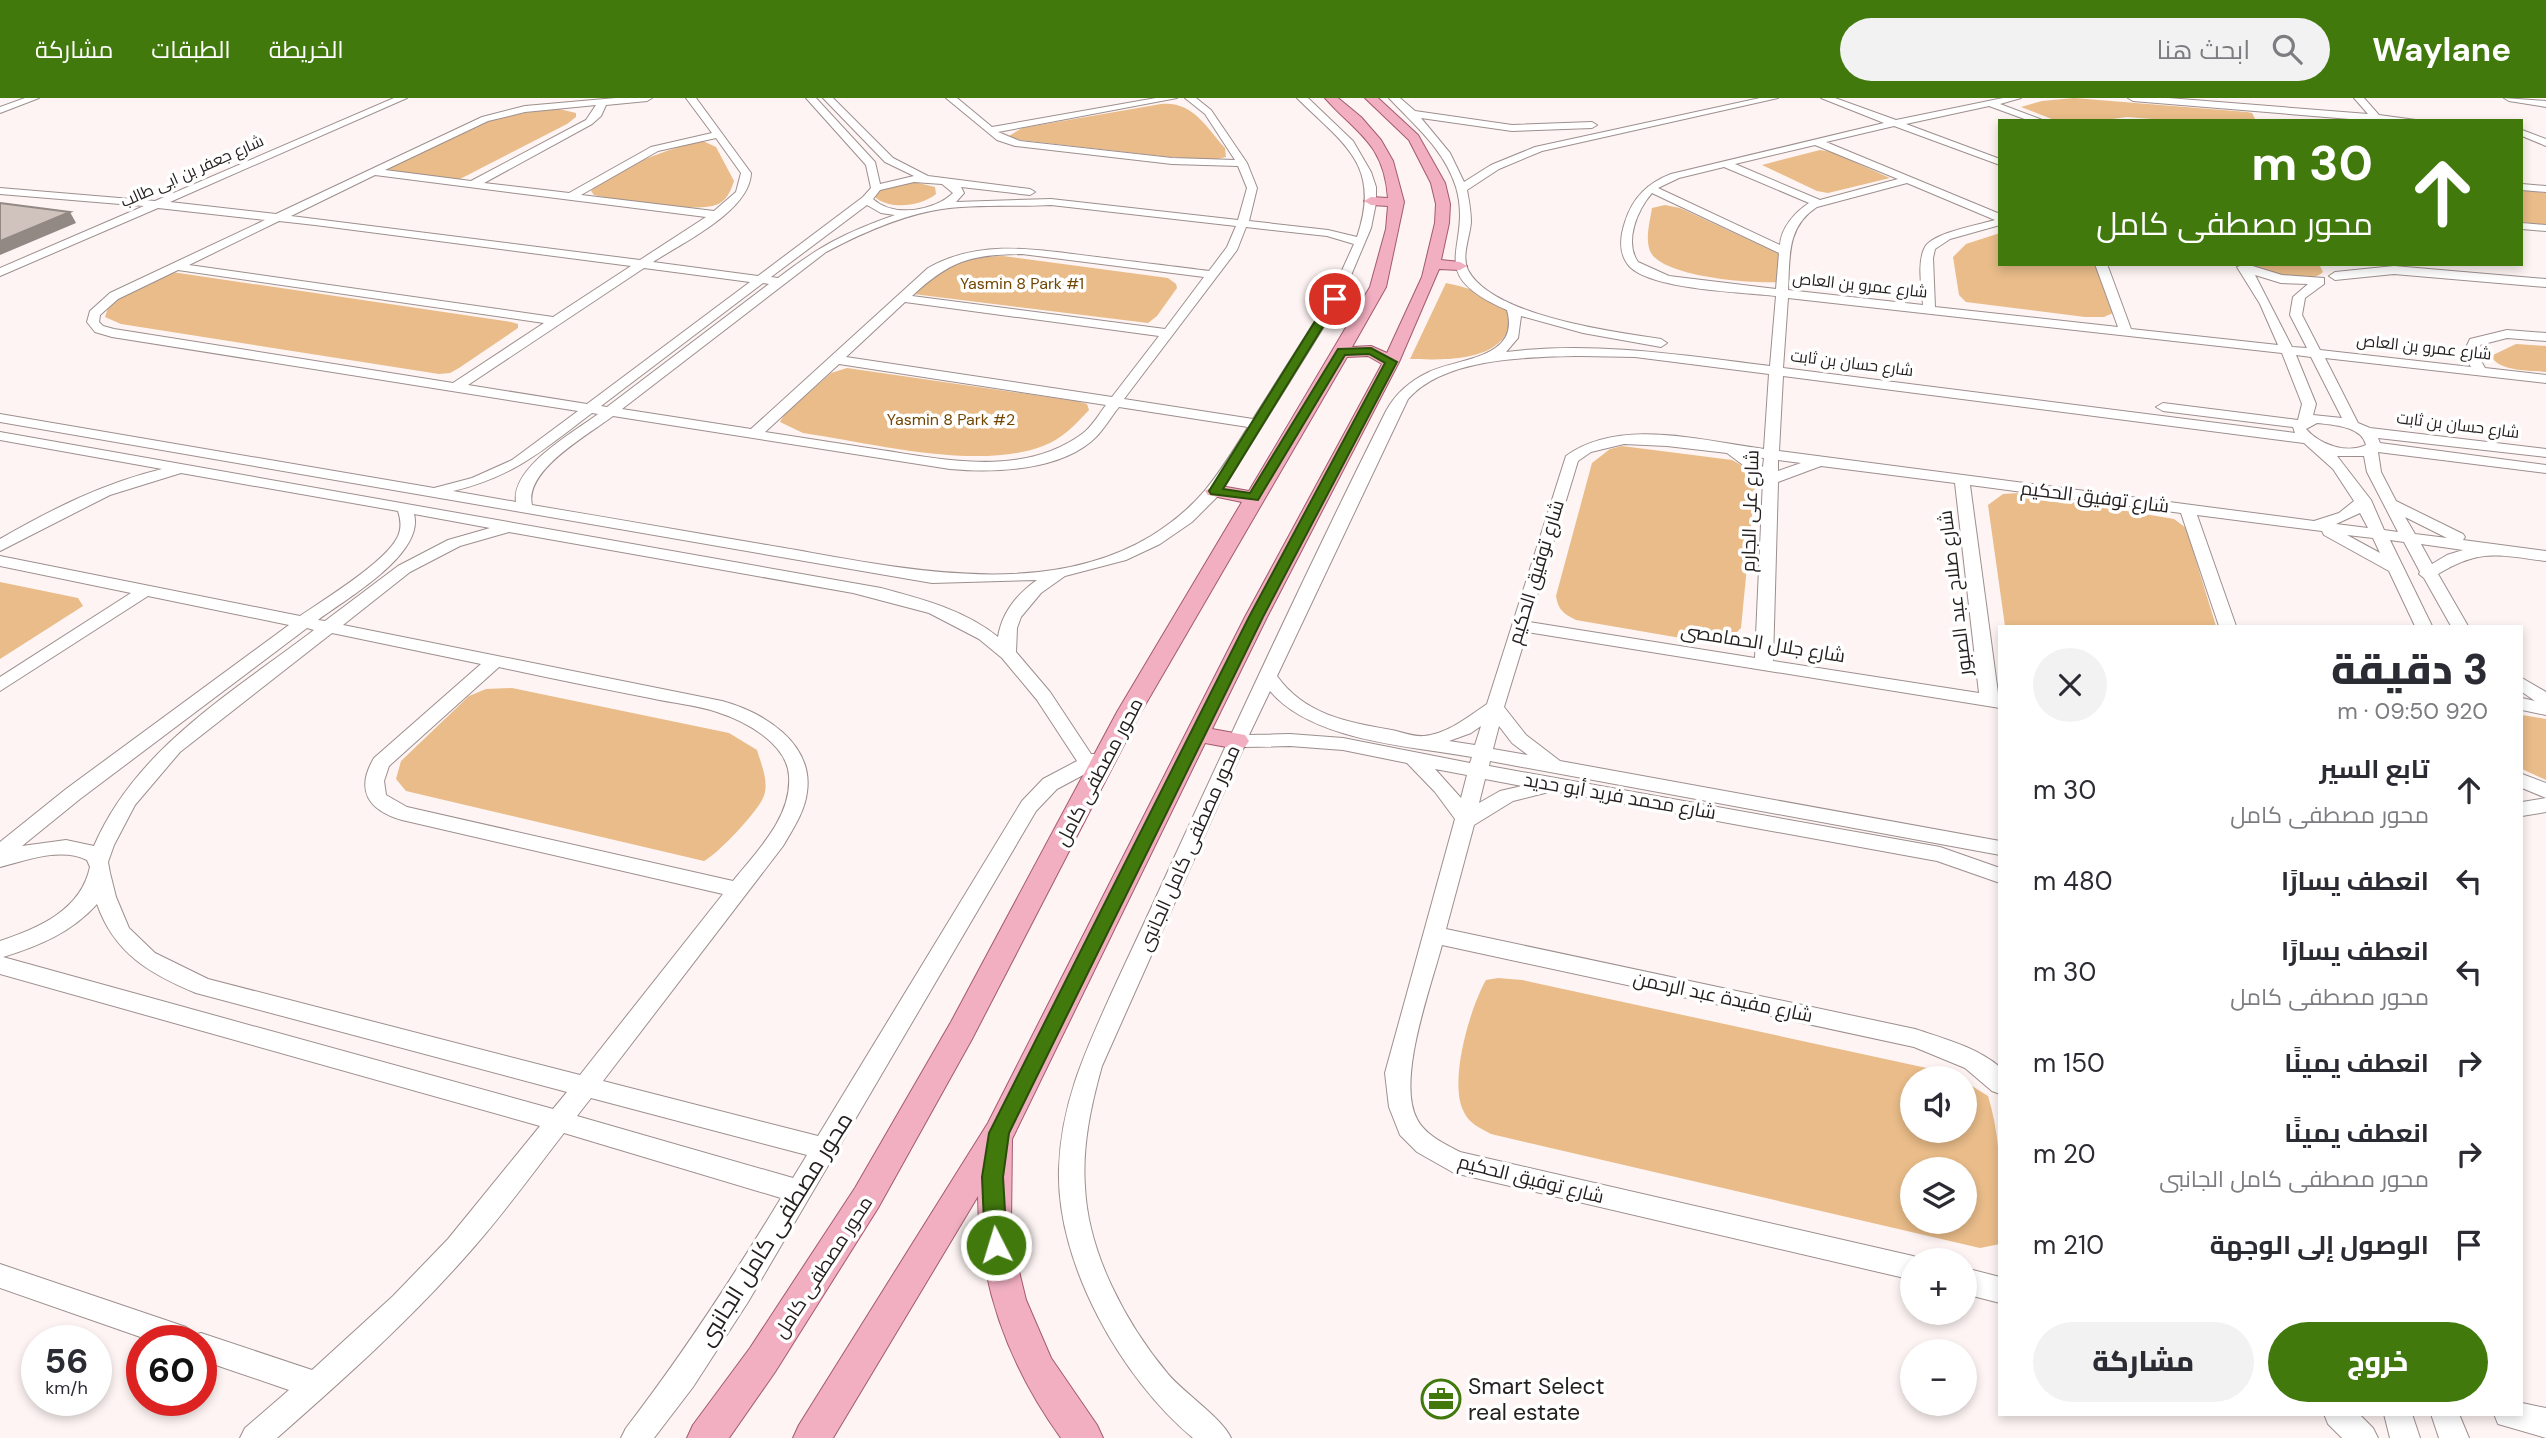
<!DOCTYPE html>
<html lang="ar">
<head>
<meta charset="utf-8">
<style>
  body { margin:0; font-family:"DM Sans",Cairo,sans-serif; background:#f2f2f3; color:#2b2b33; direction:rtl; height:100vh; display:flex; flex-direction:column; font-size:26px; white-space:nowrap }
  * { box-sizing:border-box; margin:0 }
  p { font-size:23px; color:#7c7c81 }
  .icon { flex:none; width:38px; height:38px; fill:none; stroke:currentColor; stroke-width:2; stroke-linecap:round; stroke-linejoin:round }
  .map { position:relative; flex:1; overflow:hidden; direction:ltr }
  .sheet { position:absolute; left:1998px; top:527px; width:525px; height:791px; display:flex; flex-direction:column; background:#fff; border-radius:0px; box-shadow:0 4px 10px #0003; direction:rtl }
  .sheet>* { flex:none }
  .banner { position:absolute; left:1998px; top:21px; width:525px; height:147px; border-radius:0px; box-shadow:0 4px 10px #0003; direction:rtl; background:#41790d; color:#fff; overflow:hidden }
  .controls { position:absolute; left:1900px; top:968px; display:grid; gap:14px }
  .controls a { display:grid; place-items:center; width:77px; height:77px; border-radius:50%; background:#fff; box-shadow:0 4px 10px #0003; font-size:35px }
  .speed { position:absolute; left:21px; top:1227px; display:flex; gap:14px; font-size:35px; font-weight:700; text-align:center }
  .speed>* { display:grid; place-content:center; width:91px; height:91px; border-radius:50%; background:#fff; box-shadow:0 4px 10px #0003; line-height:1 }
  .speed small { font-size:18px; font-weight:400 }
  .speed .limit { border:10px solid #d22; background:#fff; color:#111 }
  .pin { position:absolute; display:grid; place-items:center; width:60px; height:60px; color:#fff; margin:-30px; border:4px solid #fff; border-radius:50%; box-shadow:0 2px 7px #0007 }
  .me { position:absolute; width:77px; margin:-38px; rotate:355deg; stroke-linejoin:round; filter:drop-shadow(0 0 5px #0008) }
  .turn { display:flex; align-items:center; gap:24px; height:147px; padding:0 35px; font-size:32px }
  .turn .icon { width:91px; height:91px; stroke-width:2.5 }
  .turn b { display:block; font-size:49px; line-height:60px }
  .round { display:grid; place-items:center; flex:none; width:74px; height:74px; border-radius:37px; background:#f2f2f3 }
  .overview { display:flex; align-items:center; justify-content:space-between; height:119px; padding:0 35px }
  h1 { font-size:42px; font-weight:800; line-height:52px }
  .cta { display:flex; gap:14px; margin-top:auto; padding:14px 35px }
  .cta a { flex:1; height:80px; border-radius:42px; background:#41790d; color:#fff; font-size:28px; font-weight:800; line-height:80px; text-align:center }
  .cta a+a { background:#f2f2f3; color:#2b2b33 }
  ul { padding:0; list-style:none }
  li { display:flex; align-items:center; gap:21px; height:91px; padding:0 35px }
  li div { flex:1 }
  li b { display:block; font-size:26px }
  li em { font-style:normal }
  header { display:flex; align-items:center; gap:42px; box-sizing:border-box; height:98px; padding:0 35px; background:#41790d; color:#fff }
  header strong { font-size:33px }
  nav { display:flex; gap:38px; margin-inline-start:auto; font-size:24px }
  .search { width:490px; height:63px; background:#f2f2f3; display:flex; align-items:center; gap:18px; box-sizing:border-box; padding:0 24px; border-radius:38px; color:#7c7c81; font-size:26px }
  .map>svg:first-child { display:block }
</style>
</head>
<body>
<header>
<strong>Waylane</strong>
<div class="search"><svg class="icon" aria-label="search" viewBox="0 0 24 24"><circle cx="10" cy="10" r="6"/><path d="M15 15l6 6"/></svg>ابحث هنا</div>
<nav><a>الخريطة</a><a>الطبقات</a><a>مشاركة</a></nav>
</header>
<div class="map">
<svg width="2546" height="1340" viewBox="0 0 2546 1340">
  <rect width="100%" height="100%" fill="#fdf4f3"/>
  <!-- green -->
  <g fill="#e9bc89" fill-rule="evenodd">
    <polygon points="2074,0 2247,14 2252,15 2256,23 2178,23 2127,19 2097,23 2057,23 2021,9 2042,3"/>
    <path d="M1161,6C1193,3 1206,29 1225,50L1226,59L1213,62L1169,59L1020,42L1009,38L1022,30Z"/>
    <polygon points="555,10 576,15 576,19 567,26 462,80 457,82 386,72 489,21"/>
    <path d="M703,43L716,49L734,83C731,92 728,100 720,105C702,117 617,102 594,97L591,93C612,70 673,49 703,43Z"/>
    <polygon points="1820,52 1832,54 1890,80 1828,95 1817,93 1762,67"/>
    <path d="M914,84L935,89L936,96C922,108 888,113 874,98L880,91Z"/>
    <polygon points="2522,92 2546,95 2546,127 2522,124"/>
    <path d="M1665,107L1680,110L1777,155L1782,159L1779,184C1753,186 1661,179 1650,153C1645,140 1650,123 1652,110Z"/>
    <polygon points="2000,135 2000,166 2095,166 2113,215 2104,219 2085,219 1966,204 1959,197 1953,159 1966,146"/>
    <path d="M1003,158L1168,180L1176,186L1177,190L1157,218L1148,225L913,196C942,168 964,159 1003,158Z"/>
    <path d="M2239,166H2319L2323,174C2310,188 2255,176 2239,166Z"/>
    <polygon points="172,174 511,224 518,226 518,230 459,270 450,275 439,276 121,226 105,219 110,204"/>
    <path d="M1446,185C1469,190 1494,197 1511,215C1511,265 1446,262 1410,261Z"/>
    <path d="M2516,246L2546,248V274C2530,272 2499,274 2491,258Z"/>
    <path d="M847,270L1076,303L1087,306L1089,312C1076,326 1062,341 1043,348C977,373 872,345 803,335L780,324L784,317L831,275Z"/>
    <path d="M1622,348L1732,362L1752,373L1755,386L1741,530C1729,543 1721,545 1704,544L1576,522C1564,516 1558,512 1556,498L1592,365L1610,351Z"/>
    <polygon points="2019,395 2174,421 2186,430 2216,528 2005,528 1988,407 2003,396"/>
    <polygon points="0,484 78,500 83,508 0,561"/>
    <path d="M512,590L729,635L757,652C761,666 770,685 763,700C757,714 718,756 704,763L406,693L396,681L401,663L469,598L486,591Z"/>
    <polygon points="2522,617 2546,621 2546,682 2522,671"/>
    <path d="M1498,880L1522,882L1945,974L1957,980H1913V1032H1965V984L1967,985L1988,998C2003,1046 2000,1096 2000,1146L1980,1150L1491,1036C1480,1030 1468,1025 1463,1012C1449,982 1470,910 1486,882ZM1913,1071H1965V1124H1913Z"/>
  </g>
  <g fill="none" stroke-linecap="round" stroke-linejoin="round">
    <defs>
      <g id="minor">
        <polygon points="25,0 39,0 0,15 0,9"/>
        <path d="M394,0H407L170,104L276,116L482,19L525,8L616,0H652L647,3L606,7L601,18L592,26L484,85L569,95L651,49L712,35L686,0H696L751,75C750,113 682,145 653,164L758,178L863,99L871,90L866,67L806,0H816L875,64L880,86L914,78L885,64L823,0H833L893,60L928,78L1030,91L1035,94L1030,97L961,89L964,95L956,104L1051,101L1238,122L1247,90L1238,68L1172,66L1015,48L997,42L946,0H957L992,29L1156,0H1177L998,34L1020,43L1172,60L1235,62L1205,16L1185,0H1196L1211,12L1247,65L1257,90L1249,123L1328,132L1357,139C1382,66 1343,46 1297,0H1308L1353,43L1371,74L1376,89V105L1371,130L1341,201L1220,396L1192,424L1160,446L1126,462L1065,478L1041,495L1021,519L1017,530L1016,554L1050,594L1091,656H1106L1109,660L1099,668L1105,676L1102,681H1088L1085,676L1057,691L1036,713L748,1204L693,1289L654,1340H621L626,1330C683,1256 733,1179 781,1100L564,1035C532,1076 502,1118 467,1157C409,1223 343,1282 277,1340H240L245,1330L289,1292L201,1262V1242H149L0,1190V1166L186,1229L197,1236L201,1235L312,1272L393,1198L448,1141L540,1028L0,876V843C39,830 81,812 90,769L87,762C61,749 27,762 0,769V744L66,691L289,527L148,498L0,593V579L131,495L0,468V458L300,518C325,501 385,464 397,440C402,431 401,422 398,413L181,375L110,397L0,453V441C52,411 104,385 162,371L0,342V334L881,490C922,501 965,512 998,539C1002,514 1017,496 1037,482L932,485L0,324V316L434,390L472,380L512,362L578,313L112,239L95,234L87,224L90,213L110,195L265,122L158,110L0,178V170L144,108L0,96V90L155,103ZM596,7L586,22L471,83L385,72L488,23L525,14ZM716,40L741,75L736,94L714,113L581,97L658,53ZM375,77L706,119L640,162L291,118ZM914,84L942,86L953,95C935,113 893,120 873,101L880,92ZM867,107L881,115L895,117C844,135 820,148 778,180L771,179ZM1051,107L1236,128L1227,149L1209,173C1172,168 1134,164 1097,159C1039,152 981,140 928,170L751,331L622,311L826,154C862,135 902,117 942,111C978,106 1015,109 1051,107ZM279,123L315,127L631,168L553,219L189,167ZM1246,129L1327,138L1354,146L1329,201L1253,321L1124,301L1237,152ZM1022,156L1204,179L1165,231L912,198C951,162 970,157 1022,156ZM644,170L750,184L587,306L468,287ZM178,172L544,225L453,285L114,231L103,228L99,224L100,217L118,201ZM763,185L769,186L607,309L601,308ZM905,204L1159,238L1112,299L846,259ZM839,266L1106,307C1099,316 1092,329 1082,336C1023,379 947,362 881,352C842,346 804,340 765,334ZM1119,309L1248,329C1218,377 1201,407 1151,438C1038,506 888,467 767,447C689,434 611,420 532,407C524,372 588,337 613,318L950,371C994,375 1062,373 1096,339C1104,331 1111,319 1119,309ZM592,315L598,316C573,335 511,369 516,404L453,393C515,378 543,352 592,315ZM414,416L490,430L448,442L398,468L325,523L318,522C346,501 425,456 414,416ZM509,434L853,495L929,515L979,541L1002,560L1037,602L1077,663L1043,681L1022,703L818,1038L603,983L783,748C793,731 805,713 807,694C814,645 763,614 722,603L343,527L410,474L460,448ZM307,530L314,532C233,594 136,650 94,748L66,742L22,748L80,701ZM332,535L481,566L374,660C355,692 368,712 402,722L723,796L580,977L208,881L155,855L129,830L116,799L110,775L108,764L114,747L135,707L180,654ZM499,569C549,580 599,590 650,600C672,605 696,607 717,614C745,623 787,645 789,678C792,719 757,753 733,783L407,709L386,697L384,683L389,668ZM97,806C114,855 150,876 196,895L567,994L553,1011L3,859C39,848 72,834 97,806ZM591,1000L807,1057L793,1080L577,1018Z"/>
        <path d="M1389,0H1400L1415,13L1512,27L1592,24L1597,27L1592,30L1512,33L1421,20L1450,55L1464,84L1491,67L1535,49L1760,0H1778L1542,53L1499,71L1467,92C1469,103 1471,113 1471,124C1470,139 1461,158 1468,172C1492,218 1613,234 1661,241L1667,245L1661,249L1583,235L1521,218L1518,240L1506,254C1595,243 1682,257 1770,268L1776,198C1742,194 1654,192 1630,169C1618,156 1620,139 1625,124C1633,99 1648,85 1671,76L1884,25L1821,0H1835L1896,22L2003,0H2021L2000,6L2045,23H2030L1989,8L1906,26L2000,61V67L1894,28L1826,44L2000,116V127L1950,141L1935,151L1933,160L1935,209L2118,229L2095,166H2107L2131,231L2278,247L2260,206L2237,169L2246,166L2282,177L2324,180V186L2305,200L2302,217L2320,252L2471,269L2463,256L2470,241L2507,232L2546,235V243L2507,240L2480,247L2477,256L2485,270L2546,277V285L2325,260L2358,325L2370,330L2546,351V359L2378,340L2380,345L2546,367V375L2378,354L2381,374L2396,403L2463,436L2465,439L2463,442L2546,453V463C2498,457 2481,450 2438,476L2468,528H2451L2424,480L2419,476L2420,474L2404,444L2390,442L2432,528H2415L2389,473L2324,437L2322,433L2197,417L2236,528H2219L2181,415L1970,387L2000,610L1527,534L1504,609L1526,637L1560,663L2000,743V757L1490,663L1489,668L1940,749L2000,770V785L1937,763L1553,693L1513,703L1474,727L1446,831L1915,931C1945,941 1976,949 2000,969V996L1992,993L1965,970L1914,949L1442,847C1431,889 1396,982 1417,1021C1425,1037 1445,1046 1460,1054L1913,1158L1923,1162H1913V1182L1454,1075L1417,1054L1400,1037L1389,1009L1385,975L1455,721L1435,694L1407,665L1343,652L1290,648L1244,649L1102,968C1091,1007 1082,1048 1085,1089C1088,1155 1126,1226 1168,1276C1184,1295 1222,1320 1231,1340H1193C1122,1281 1056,1166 1059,1071C1061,1004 1086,952 1113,892C1131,853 1150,813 1168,773C1239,619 1310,465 1386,313C1396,295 1410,283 1429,274C1458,260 1521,261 1507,212C1420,174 1474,151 1456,89C1444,51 1415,28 1389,0ZM1815,47L1898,81L1820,102L1735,66ZM1724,69L1809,105C1795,114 1781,130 1780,147L1658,90L1679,80ZM1907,85L1995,122C1978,127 1930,135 1924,151C1917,167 1922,190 1923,207L1788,192C1790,160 1786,129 1817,109ZM1652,95L1779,155L1776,191L1669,178L1638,164C1624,144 1637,112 1652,95ZM2255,177L2281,185L2308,186L2293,199L2290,217L2307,250L2292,249ZM1788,200L2282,255L2302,306L2298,322L2163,305L2156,309L2163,313L2293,329L2295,335L1783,270ZM2296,257L2311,259L2342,320L2313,317L2316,306ZM1581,258L1635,259L1769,276L1764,351C1702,343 1621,319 1566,358L1487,606C1468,619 1447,636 1424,638C1414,639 1401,634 1392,632C1347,624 1305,617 1277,578L1408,301C1445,259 1529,259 1581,258ZM1783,278L2304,345L2333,371L2354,403L2339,415L2314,423L1779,353ZM2317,325C2333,327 2362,328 2366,347C2347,356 2320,347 2306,331ZM1624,346L1667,348L1727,355L1763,382L1755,560L1529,524L1578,363L1591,354ZM1748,358L1764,360L1763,369ZM2337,358H2364L2367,374L2398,434L2384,432L2371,402ZM1778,362L1801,365L1778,373ZM1821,368L1955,385L1979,595L1773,563L1778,384ZM2360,415L2368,430L2336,426ZM2405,419L2447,440L2415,436ZM2347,437L2373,440L2380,455ZM2421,446L2463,452L2447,457L2432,466ZM1270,593C1312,643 1410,648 1472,659L1470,665L1343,640L1290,636L1249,637ZM1481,628L1475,647L1449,643L1471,635ZM1499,628L1512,645L1528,657L1493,651ZM1435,671L1467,677L1461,700ZM1485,681L1522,688L1500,693L1479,705Z"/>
        <polygon points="2128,0 2168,0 2368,16 2354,0 2364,0 2379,17 2423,23 2374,23 2133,3"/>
        <polygon points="2504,0 2546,3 2546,9 2509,3"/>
        <polygon points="2522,32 2546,41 2546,48 2522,38"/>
        <polygon points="2522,86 2546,88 2546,94 2522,92"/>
        <polygon points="2522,125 2546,127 2546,133 2522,131"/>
        <polygon points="2394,168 2546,181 2546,189 2394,176 2335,182 2329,178 2335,174"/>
        <polygon points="2522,580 2546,594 2546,617 2522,612 2522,600 2535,603 2522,594"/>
        <polygon points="2522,676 2546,685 2546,700 2522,690"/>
        <polygon points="2546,700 2546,714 2522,718 2522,704"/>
        <polygon points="1965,1170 2000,1179 2000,1205 1965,1196"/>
        <polygon points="2522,1305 2546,1310 2546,1340 2498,1326 2494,1316 2522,1316"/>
        <polygon points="2324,1316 2359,1316 2373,1330 2378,1340 2342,1340 2328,1326"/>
        <polygon points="2384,1316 2412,1316 2420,1340 2390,1340"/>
        <polygon points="2431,1316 2459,1316 2469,1340 2439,1340"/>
      </g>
      <path id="major" d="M1325,0H1338L1361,19L1381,42L1393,63L1404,104L1386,189L1352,249L1371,248L1387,255L1422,179L1435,125L1436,106L1431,85L1409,42L1365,0H1378L1418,37L1445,85L1450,106L1449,125L1441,162L1460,164L1467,168L1460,172L1439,171L1399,264L1267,519L1212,631L1245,637L1249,643L1245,649L1237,651L1205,645L1012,1041L1011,1126L1017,1165L1026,1202L1051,1260L1097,1327L1103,1340H1061C1009,1268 979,1187 978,1098L833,1340H793L799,1327L988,1025L1245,519L1382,266L1368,258L1347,259L1141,614L972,941L878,1110L775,1274L729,1340H687L693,1327L750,1250L855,1090L951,924L1117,614L1242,404L1208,397L1205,393L1215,387L1249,393L1370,189L1386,131L1388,108L1371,107L1364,103L1371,99L1388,100C1384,45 1357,36 1325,0Z"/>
    </defs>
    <!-- minor casing -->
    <use href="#minor" stroke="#9d8f8e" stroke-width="2"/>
    <!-- major casing -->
    <use href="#major" stroke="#a45a6d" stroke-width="2"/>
    <!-- minor -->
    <use href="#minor" fill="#fff" fill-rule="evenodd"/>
    <!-- major -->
    <use href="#major" fill="#f1afc1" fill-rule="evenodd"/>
  </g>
  <!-- shaded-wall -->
  <polygon fill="#928884" points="70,114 76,125 0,157 0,143"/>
  <!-- building -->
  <polygon fill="#d0c3bd" stroke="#928884" stroke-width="2" points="0,105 70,114 0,143"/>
  <!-- route -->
  <polygon fill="#41790d" stroke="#2a4f08" stroke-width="2" points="1335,198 1340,201 1223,391 1250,395 1338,251 1371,250 1397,264 1263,519 1009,1035 1003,1079 1007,1147 1004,1154 996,1157 989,1154 985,1147 982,1079 989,1035 1249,519 1385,265 1369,256 1345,257 1258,402 1211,396 1209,393 1329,201"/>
  <!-- icons -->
  <defs>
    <symbol id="office-ring" viewBox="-11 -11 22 22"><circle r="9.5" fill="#fff" stroke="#41790d" stroke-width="1.5"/><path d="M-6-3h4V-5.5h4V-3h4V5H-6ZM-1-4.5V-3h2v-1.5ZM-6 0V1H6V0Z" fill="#41790d"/></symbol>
  </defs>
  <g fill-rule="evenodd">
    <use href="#office-ring" x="1419" y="1279" width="44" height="44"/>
  </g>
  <g text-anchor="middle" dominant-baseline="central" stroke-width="7" stroke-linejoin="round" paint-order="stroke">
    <!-- far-street labels -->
    <g font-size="16" fill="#25201f" stroke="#fff">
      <text transform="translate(192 73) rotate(-24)">شارع جعفر بن ابى طالب</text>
      <text transform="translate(1860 187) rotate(6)">شارع عمرو بن العاص</text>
      <text transform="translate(2424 249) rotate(6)">شارع عمرو بن العاص</text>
      <text transform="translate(1852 265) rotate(7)">شارع حسان بن ثابت</text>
      <text transform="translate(2458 327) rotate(7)">شارع حسان بن ثابت</text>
    </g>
    <!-- far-park labels -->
    <g font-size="16" fill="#724600" stroke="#fff">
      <text x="1022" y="185">Yasmin 8 Park #1</text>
      <text x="951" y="321">Yasmin 8 Park #2</text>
    </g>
    <!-- street labels -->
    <g font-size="19" fill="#25201f" stroke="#fff">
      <text transform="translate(2095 399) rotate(7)">شارع توفيق الحكيم</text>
      <text transform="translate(1750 413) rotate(-88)">شارع على الجارم</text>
      <text transform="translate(1536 474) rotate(-73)">شارع توفيق الحكيم</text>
      <text transform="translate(1955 495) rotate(-97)">شارع صلاح عبد الصبور</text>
      <text transform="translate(1763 545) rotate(9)">شارع جلال الحمامصى</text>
      <text transform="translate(1099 674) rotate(-62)">محور مصطفى كامل</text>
      <text transform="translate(1620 698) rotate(10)">شارع محمد فريد أبو حديد</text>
      <text transform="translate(1189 750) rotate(-66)">محور مصطفى كامل الجانبى</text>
      <text transform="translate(1723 899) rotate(12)">شارع مفيدة عبد الرحمن</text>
      <text transform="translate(1531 1081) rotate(14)">شارع توفيق الحكيم</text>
      <text transform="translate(823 1169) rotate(-57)">محور مصطفى كامل</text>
    </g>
    <!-- near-street labels -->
    <g font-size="23" fill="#25201f" stroke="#fff">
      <text transform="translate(775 1131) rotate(-58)">محور مصطفى كامل الجانبى</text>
    </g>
    <!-- near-poi labels -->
    <g font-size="23" fill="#25201f" stroke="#fff" text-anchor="start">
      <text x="1468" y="1288">Smart Select<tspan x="1468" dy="26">real estate</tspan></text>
    </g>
  </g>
</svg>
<div class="controls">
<a><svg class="icon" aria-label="sound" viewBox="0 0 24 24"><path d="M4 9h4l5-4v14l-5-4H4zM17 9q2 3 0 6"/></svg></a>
<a><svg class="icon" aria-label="layers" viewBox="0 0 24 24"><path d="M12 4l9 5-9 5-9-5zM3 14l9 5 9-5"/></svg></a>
<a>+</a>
<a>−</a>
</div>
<div class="speed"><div>56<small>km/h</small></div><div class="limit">60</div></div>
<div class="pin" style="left:1335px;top:201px;background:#d93025"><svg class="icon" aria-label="arrive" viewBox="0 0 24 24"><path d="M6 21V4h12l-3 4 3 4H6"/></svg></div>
<svg class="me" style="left:996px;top:1147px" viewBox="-20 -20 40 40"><circle r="17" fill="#41790d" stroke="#fff" stroke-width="3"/><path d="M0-11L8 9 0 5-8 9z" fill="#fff"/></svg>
<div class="banner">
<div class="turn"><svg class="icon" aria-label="ahead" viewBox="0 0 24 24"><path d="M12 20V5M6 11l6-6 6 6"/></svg><div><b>30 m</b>محور مصطفى كامل</div></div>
</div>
<section class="sheet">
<div class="overview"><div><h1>3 دقيقة</h1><p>920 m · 09:50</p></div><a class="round"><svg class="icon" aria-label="close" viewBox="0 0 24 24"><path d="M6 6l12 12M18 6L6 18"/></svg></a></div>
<ul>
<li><svg class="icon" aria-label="ahead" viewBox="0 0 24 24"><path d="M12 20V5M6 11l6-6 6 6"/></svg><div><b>تابع السير</b><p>محور مصطفى كامل</p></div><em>30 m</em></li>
<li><svg class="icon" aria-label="left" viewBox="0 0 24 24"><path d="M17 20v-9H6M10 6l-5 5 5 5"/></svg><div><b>انعطف يسارًا</b></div><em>480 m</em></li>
<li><svg class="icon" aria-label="left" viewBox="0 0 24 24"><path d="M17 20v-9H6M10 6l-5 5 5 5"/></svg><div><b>انعطف يسارًا</b><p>محور مصطفى كامل</p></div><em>30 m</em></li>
<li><svg class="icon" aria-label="right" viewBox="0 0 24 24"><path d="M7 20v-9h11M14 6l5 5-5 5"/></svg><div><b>انعطف يمينًا</b></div><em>150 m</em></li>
<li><svg class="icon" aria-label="right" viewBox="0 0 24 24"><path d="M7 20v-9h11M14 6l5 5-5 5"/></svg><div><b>انعطف يمينًا</b><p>محور مصطفى كامل الجانبى</p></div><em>20 m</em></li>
<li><svg class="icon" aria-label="arrive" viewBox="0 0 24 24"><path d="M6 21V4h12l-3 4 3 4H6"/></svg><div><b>الوصول إلى الوجهة</b></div><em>210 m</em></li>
</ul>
<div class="cta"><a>خروج</a><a>مشاركة</a></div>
</section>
</div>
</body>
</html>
